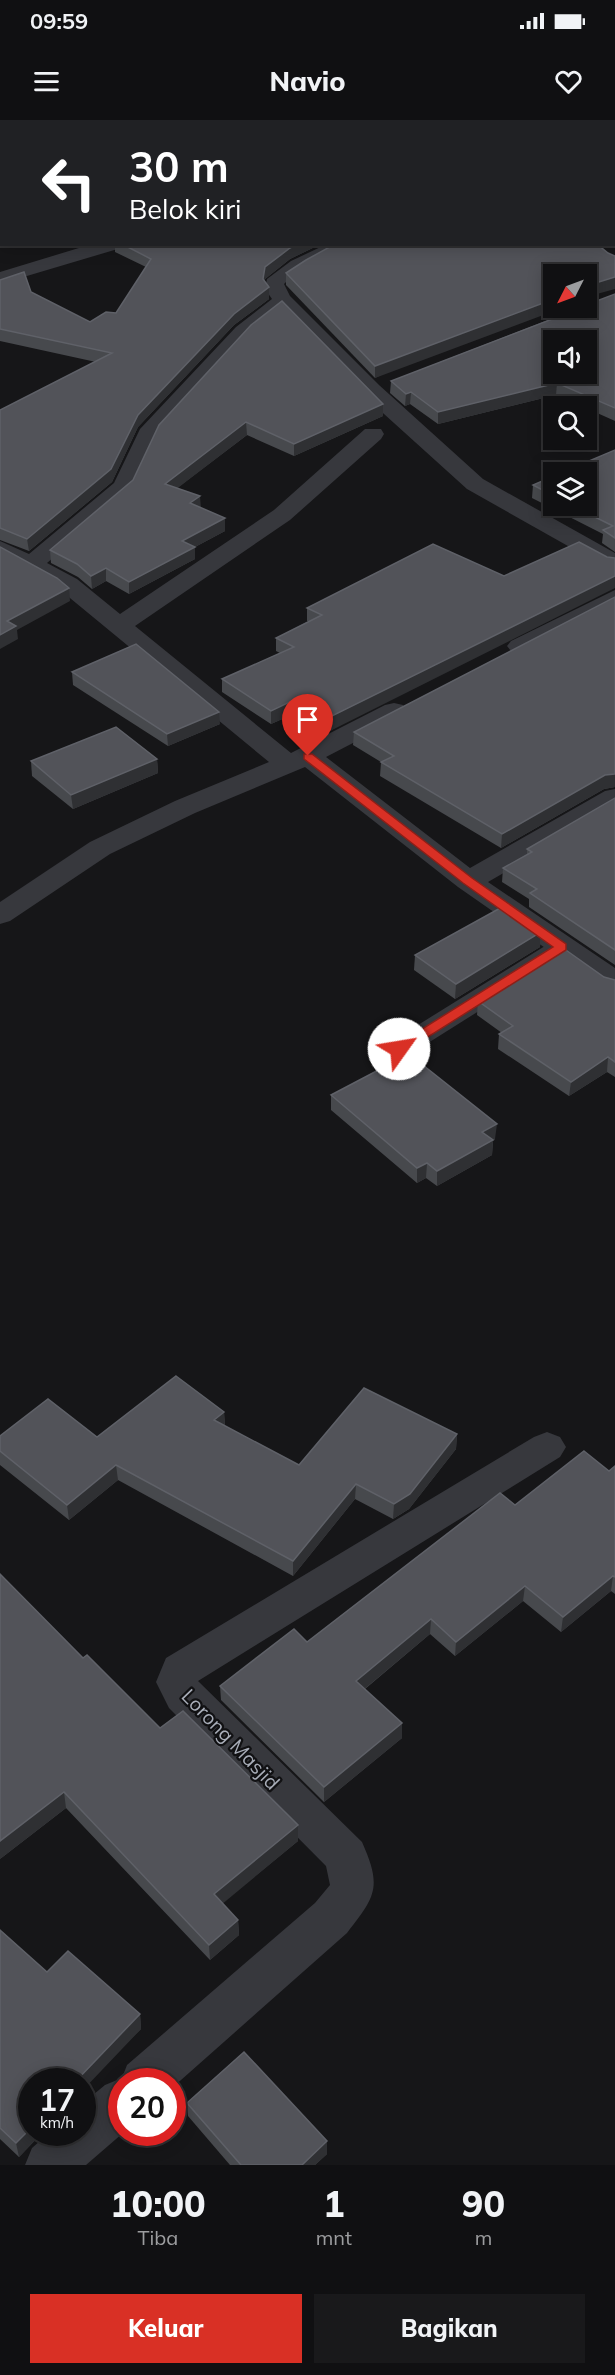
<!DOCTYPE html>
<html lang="id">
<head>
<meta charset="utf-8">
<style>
  body { margin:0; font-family:Mulish,sans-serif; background:#19191b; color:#f1f3f6; height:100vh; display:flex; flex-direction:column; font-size:22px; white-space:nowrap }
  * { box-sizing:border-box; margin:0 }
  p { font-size:20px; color:#9c9d9f }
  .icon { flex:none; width:33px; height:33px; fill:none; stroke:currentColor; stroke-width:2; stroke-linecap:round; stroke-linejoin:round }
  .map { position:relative; height:2045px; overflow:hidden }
  .side { display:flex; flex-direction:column; background:#101012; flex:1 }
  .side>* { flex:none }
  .guide { position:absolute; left:0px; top:0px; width:615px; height:126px; box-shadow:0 3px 15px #0003,0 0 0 2px #303032; background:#202124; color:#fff; overflow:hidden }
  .needle { width:39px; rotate:228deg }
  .tools { position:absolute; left:543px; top:144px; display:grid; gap:12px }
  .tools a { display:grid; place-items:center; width:54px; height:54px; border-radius:0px; background:#101012; box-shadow:0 3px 15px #0003,0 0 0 2px #303032; font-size:30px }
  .speed { position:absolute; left:18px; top:1948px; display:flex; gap:12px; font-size:30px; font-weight:700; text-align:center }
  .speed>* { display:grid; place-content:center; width:78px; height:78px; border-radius:50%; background:#101012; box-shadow:0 3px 15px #0003,0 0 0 2px #303032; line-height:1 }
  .speed small { font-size:15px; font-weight:400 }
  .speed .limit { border:9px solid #d22; background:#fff; color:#111 }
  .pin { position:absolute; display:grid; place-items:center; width:51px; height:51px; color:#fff; margin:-62px -26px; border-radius:50% 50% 50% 0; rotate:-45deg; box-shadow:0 0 6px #0007 }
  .pin .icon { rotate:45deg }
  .me { position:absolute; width:66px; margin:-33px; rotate:58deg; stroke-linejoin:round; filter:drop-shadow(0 0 4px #0008) }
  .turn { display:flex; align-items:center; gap:21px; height:126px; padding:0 30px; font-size:27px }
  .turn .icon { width:78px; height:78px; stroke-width:2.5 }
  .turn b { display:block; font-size:42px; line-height:51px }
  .eta { display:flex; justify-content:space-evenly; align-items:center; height:102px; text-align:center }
  .eta b { font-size:36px; font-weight:800; line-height:42px }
  .primary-button { display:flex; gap:12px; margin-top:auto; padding:12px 30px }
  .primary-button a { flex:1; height:69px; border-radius:0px; background:#d93025; color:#fff; font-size:24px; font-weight:800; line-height:69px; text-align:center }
  .primary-button a+a { background:#19191b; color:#f1f3f6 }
  .status { display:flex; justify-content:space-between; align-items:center; height:42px; padding:0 30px; background:#101012; direction:ltr }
  .status svg { height:16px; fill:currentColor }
  header { display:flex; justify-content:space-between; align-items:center; height:78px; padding:0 30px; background:#101012; font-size:27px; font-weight:800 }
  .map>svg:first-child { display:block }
</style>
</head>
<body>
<div class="status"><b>09:59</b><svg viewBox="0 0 49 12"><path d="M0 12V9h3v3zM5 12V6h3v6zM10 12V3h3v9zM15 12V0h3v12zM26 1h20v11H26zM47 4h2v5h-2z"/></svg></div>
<header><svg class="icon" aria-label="menu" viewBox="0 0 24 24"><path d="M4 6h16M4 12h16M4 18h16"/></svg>Navio<svg class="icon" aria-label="heart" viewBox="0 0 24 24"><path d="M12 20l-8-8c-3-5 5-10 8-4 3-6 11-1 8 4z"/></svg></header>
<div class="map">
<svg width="615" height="2045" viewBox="0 0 615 2045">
  <rect width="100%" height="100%" fill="#161618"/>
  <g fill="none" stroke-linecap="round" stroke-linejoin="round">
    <!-- lane -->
    <polygon fill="#37383d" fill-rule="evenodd" points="562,819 571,821 575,827 571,833 409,935 399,938 389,935 385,929 389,923 553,821"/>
    <!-- street -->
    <g fill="#37383d" fill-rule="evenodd">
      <polygon points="92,124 123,124 121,128 0,164 0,152"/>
      <polygon points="327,124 353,124 288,160 284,164 290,176 379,265 483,359 615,433 615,450 607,448 467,369 363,275 282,190 250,215 158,316 132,371 47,443 77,459 120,494 274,390 365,309 381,309 384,314 381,319 290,400 135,506 291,633 385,585 394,583 403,585 407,591 403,597 326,637 470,748 605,671 615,669 615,688 488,762 615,848 615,872 604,869 458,767 305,647 195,693 110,734 10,801 0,804 0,782 90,722 175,681 269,642 59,469 0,437 0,421 29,434 114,363 140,309 236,207 272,179 265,169 267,159 291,141"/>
      <polygon points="615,470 615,487 529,531 520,534 511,531 507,526 511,521"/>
      <path d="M547,1312L560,1317L566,1327L560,1337L198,1561L362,1722C382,1767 376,1776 347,1813L172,1968V1962H122L123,2013L86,2045H25L32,2028L49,2013H82V1984L105,1965L122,1958L127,1945L315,1783L330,1765L326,1746L169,1588L156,1562L166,1538L534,1317Z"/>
    </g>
  </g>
  <!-- wall -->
  <g fill="#47494d">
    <polygon points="0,0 2,2 2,29 0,29"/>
    <polygon points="285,0 598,0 596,2 287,2"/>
    <polygon points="614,63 615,64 615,128 610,124 614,124"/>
    <polygon points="115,124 321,124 290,139 265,159 264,161 269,179 234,205 138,307 112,362 29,431 0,420 0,290 96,242 0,221 0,160 31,172 90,202 116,193 146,147 115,132"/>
    <polygon points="286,153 586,154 375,258 286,165"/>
    <polygon points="615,174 615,301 586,288 586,286 582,286 556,275 438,304 410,284 405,286 390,273 391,261"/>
    <polygon points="383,296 294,336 247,315 177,368 200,388 225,398 225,411 195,427 195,439 129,474 106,461 92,469 78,457 51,443 50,430 133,360 159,305"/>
    <polygon points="615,330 615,432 602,423 603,414 532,378 533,365 554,356 554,386 586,386"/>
    <polygon points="607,437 330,611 298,592 271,604 222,572 222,559 280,533 276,531 276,518 309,501 307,501 307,488 504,456"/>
    <polygon points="615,477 615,667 604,669 501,728 380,656 381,642 353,625 354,612"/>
    <polygon points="72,552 220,604 168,626 73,565"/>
    <polygon points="157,639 158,653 73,689 32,656 31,641"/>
    <polygon points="615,678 615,845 529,787 529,779 502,762 503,748 527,735 527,729"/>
    <polygon points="541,812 540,827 455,879 414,850 415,835"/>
    <polygon points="604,857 615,860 615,957 607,952 569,976 498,929 499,914 502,913 477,895 478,881"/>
    <polygon points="331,975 495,1019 493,1021 492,1035 437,1066 426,1058 417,1063 331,990"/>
    <polygon points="224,1292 225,1306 299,1345 457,1314 456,1329 409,1389 393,1399 355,1379 293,1456 118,1360 69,1400 0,1345 0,1316 97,1317"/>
    <polygon points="615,1346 615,1474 611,1471 561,1512 523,1481 455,1536 430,1514 365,1569 402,1618 324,1682 221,1580 220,1566 307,1522 515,1385 609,1351"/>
    <polygon points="83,1538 160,1608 298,1705 298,1721 222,1783 238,1800 239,1815 210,1840 66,1688 0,1739"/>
    <polygon points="0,1810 47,1852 140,1894 141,1909 32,2013 42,2013 19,2037 0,2019"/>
    <polygon points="187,1983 327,2021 327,2034 315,2045 230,2045 188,1996"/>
  </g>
  <!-- shaded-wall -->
  <g fill="#2f3033">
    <polygon points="2,116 2,124 20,124 0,128 0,117"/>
    <polygon points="297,124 321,124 290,139 265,159 263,170 263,159 265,147 290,128"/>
    <polygon points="615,157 615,169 586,177 586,166"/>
    <polygon points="269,167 269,179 234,205 138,307 112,362 29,431 27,419 138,295 234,194"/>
    <polygon points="554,179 554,188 562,188 375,258 375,246"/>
    <polygon points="557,263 556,275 438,304 438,292"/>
    <polygon points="411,272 410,284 405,286 406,274"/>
    <polygon points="383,284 383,296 294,336 294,324"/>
    <polygon points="246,302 247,315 166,377 165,364"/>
    <polygon points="200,376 201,389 190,383"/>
    <polygon points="225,398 225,411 195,427 195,439 129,474 129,462 182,421"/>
    <polygon points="106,448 106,461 92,469 91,456"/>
    <polygon points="615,456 615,468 330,611 330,597"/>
    <polygon points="69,468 70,481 17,510 18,519 0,529 0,515 7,501"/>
    <polygon points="298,578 298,592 271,604 271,591"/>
    <polygon points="219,592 220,604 168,626 167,614"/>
    <polygon points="157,639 158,653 73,689 71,675"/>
    <polygon points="615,654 615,667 604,669 501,728 502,714 605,655"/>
    <polygon points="541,812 540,827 455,879 456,864"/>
    <polygon points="608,937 607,952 569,976 571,962"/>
    <polygon points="497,1004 495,1019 493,1021 492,1035 437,1066 437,1051 482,1012"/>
    <polygon points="427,1043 426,1058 417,1063 417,1048"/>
    <polygon points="224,1292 225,1307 214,1300"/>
    <polygon points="457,1314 456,1329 409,1389 393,1399 394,1384"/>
    <polygon points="116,1345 118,1360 69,1400 67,1385"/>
    <polygon points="356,1364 355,1379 293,1456 293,1441"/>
    <polygon points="613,1456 611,1471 561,1512 563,1497"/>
    <polygon points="525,1466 523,1481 455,1536 456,1522"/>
    <polygon points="431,1499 430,1514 356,1576 356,1561"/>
    <polygon points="402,1603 402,1618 324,1682 324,1667"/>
    <polygon points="64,1672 66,1688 0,1739 0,1721"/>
    <polygon points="298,1705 298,1721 215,1790 214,1774"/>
    <polygon points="238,1800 239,1815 210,1840 209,1825"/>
    <polygon points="140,1894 141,1909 82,1971 82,1962 75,1962"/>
    <polygon points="32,2007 32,2013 42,2013 19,2037 16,2023"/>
    <polygon points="327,2021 327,2034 315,2045 302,2045"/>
  </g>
  <!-- building -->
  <g fill="#525359" stroke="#5f6168" stroke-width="1.5" fill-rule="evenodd">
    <polygon points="0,0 266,0 269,2 2,2 2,19 0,18"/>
    <polygon points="297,0 590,0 588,2 299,2"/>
    <polygon points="2,30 2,116 0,117 0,32 1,32"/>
    <polygon points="614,63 615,64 615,116 614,115"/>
    <polygon points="122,124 297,124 290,128 265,147 263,159 269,167 234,194 138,295 111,349 27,419 0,408 0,290 112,233 0,209 0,160 24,152 31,172 90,202 106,192 116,193 151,139"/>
    <polygon points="335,124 597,124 608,133 615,136 615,157 586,166 586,154 554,154 554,179 375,246 286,153 306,140"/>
    <path d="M615,174V288L557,263L438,292L411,272L406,274L391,261L581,188H586V185ZM554,220H586V254H554Z"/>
    <polygon points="282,181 383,284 294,324 246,302 165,364 200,376 190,383 225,398 182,421 195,427 129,462 106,448 91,456 77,444 50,430 133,360 159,305 251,205"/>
    <polygon points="615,330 615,418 603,410 613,406 573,386 586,386 586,352 563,352"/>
    <polygon points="554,356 554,376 533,365"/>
    <polygon points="579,422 607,437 615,438 615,456 330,597 298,578 271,591 222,559 294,527 276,518 322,495 307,488 433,424 504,456"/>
    <polygon points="0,427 57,458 69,468 7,501 16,506 0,515"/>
    <polygon points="615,477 615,654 605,655 502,714 381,642 394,636 354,612"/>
    <polygon points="136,524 219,592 167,614 72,552"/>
    <polygon points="116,607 157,639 71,675 31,641"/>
    <polygon points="615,678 615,830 530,773 537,769 503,748 532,732 527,729"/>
    <polygon points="504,786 541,812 456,864 415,835"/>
    <polygon points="563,828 604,857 615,860 615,942 608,937 571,962 499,914 513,906 478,881"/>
    <polygon points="409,934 497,1004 482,1012 493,1020 437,1051 427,1043 417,1048 331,975"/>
    <polygon points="176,1256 224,1292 214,1300 299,1345 364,1268 457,1314 410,1374 394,1384 356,1364 293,1441 116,1345 67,1385 0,1331 0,1316 48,1279 97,1317"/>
    <polygon points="584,1331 609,1351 615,1346 615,1457 613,1456 563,1497 525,1466 456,1522 431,1499 356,1561 402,1603 324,1667 220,1566 294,1509 307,1522 500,1373 515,1385"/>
    <polygon points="0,1454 83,1538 87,1535 160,1608 183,1591 298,1705 214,1774 238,1800 209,1825 64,1672 0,1721"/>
    <polygon points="0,1810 47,1852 68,1831 140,1894 75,1962 32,1962 32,2007 16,2023 0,2008"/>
    <polygon points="244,1932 327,2021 302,2045 241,2045 187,1983"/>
  </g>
  <!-- route -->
  <polygon fill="#d93025" stroke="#8d1f18" stroke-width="1.5" points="304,634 312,634 472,758 566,824 566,830 404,932 395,932 395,926 553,827 463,763 304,639"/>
  <g text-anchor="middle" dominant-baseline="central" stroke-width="4.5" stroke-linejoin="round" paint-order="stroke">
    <!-- near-street labels -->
    <g font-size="20" fill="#a8adb8" stroke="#111113">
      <text transform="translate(231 1619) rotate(46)">Lorong Masjid</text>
    </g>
  </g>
</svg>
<div class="tools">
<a><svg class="needle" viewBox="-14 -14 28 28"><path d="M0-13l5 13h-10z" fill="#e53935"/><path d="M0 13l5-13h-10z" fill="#9c9d9f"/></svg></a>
<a><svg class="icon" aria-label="sound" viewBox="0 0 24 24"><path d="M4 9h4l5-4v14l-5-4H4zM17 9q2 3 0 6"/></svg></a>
<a><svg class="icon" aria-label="search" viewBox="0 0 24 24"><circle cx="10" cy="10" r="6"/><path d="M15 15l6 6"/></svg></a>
<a><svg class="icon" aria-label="layers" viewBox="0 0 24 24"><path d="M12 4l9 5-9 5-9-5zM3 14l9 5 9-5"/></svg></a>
</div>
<div class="speed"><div>17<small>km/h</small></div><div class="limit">20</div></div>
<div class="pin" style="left:308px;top:636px;background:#d93025"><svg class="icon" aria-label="arrive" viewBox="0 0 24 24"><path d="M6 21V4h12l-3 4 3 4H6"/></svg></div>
<svg class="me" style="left:399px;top:929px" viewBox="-20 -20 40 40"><circle r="19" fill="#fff"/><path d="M0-13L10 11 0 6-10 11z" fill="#d93025"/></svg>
<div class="guide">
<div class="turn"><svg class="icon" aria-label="left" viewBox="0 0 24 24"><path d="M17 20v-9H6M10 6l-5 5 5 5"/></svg><div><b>30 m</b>Belok kiri</div></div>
</div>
</div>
<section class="side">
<div class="eta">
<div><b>10:00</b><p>Tiba</p></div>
<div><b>1</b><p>mnt</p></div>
<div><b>90</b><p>m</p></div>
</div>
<div class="primary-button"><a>Keluar</a><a>Bagikan</a></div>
</section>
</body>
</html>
